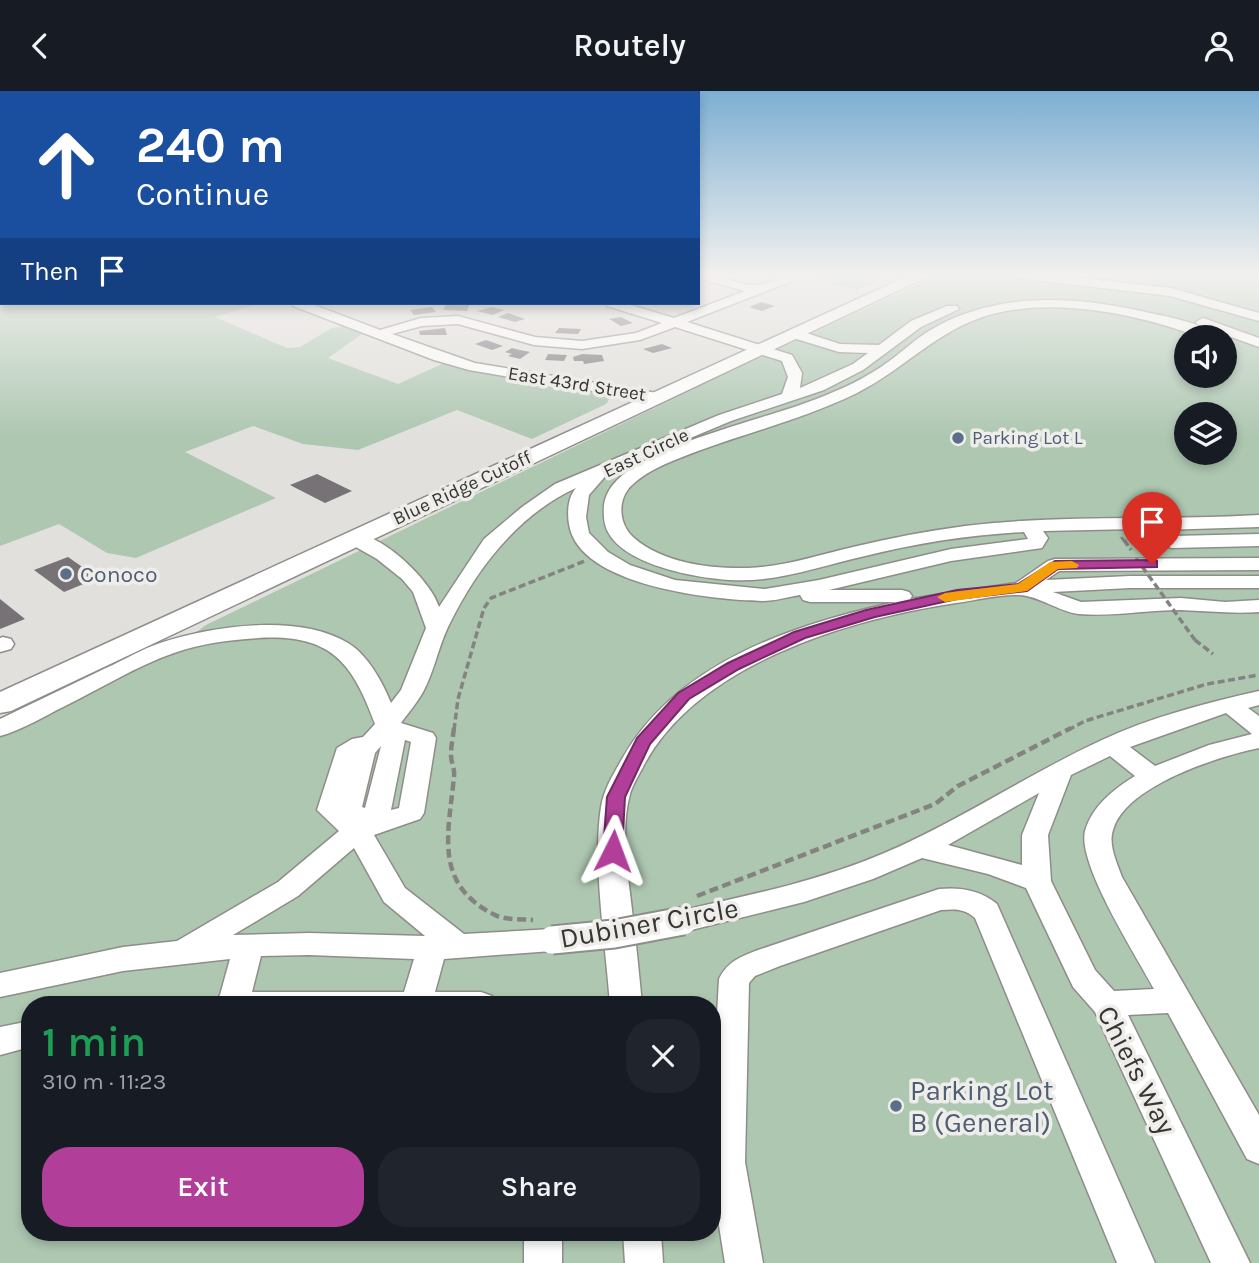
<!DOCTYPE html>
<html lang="en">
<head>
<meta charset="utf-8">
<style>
  body { margin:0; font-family:Karla,sans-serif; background:#20242c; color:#f1f3f6; height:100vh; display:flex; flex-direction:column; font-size:26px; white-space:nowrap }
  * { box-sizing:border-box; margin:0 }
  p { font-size:23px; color:#9ea1a6 }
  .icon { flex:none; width:38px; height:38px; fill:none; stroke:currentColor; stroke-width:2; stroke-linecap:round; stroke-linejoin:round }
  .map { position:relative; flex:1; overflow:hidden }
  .details { position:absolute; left:21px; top:905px; width:700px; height:245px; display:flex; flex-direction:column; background:#171b24; border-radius:28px; box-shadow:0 4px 10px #0003 }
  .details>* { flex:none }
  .banner { position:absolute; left:0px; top:0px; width:700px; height:214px; box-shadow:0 4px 10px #0003; background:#1a4fa0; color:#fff; overflow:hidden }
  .buttons { position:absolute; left:1174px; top:234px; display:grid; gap:14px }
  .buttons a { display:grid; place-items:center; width:63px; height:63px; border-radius:50%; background:#171b24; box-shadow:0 4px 10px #0003; font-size:35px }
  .pin { position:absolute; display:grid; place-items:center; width:60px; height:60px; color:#fff; margin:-72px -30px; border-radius:50% 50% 50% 0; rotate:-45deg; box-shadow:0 0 7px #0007 }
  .pin .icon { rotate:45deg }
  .me { position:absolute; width:77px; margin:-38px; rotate:3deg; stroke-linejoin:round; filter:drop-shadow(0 0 5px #0008) }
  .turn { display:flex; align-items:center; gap:24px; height:147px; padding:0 21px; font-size:32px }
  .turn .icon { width:91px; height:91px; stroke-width:2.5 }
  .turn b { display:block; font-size:49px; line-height:60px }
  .then { display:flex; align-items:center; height:66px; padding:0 21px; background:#0003; gap:14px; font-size:26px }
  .round { display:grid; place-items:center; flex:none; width:74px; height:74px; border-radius:28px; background:#20242c }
  .head { display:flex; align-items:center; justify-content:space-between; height:119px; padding:0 21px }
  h1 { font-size:42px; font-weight:600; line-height:52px; color:#1e9e55 }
  .button { display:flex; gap:14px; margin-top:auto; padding:14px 21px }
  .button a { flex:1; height:80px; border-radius:28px; background:#b13f99; color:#fff; font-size:28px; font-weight:600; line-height:80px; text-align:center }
  .button a+a { background:#20242c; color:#f1f3f6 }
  header { display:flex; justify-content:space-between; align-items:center; height:91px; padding:0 21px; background:#171b24; font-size:32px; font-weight:600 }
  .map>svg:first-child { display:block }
</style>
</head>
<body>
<header><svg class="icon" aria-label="back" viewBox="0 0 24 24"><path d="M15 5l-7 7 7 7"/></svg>Routely<svg class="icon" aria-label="person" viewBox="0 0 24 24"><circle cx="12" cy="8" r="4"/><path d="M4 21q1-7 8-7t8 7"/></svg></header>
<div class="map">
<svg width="1259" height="1172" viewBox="0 0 1259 1172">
  <rect width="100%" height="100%" fill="#e2e0dc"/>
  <!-- green -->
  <g fill="#adc7b1" fill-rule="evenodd">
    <polygon points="792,183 894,183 857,199"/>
    <path d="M939,183H1259V1172H0V644L160,567L206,534L704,293ZM1186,247H1225V285H1186ZM1186,324H1225V362H1186ZM30,914H712V1141H30Z"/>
    <polygon points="7,212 260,212 215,226 287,257 300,256 332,237 344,235 362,243 328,267 398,293 444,272 488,283 602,302 610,307 606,313 532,348 457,319 358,359 303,353 253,335 185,361 276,407 136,467 107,462 59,433 0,455 0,213"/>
  </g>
  <!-- building -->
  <g fill="#767275">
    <polygon points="761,211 775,215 762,220 749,216"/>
    <polygon points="447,212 470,213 467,220 443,219"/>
    <polygon points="432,216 436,221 414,224 410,219"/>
    <polygon points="492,216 504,219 493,224 477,220"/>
    <polygon points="508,222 525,228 515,231 498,226"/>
    <polygon points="621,226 633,232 621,235 609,228"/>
    <polygon points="445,237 447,244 420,244 419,240"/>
    <polygon points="559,237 581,238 578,243 555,242"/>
    <polygon points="486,249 503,255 492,259 475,253"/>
    <polygon points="662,253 672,257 653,262 643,258"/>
    <polygon points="512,257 520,259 530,261 520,268 508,265 512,263 505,261"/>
    <polygon points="548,263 567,264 564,270 545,269"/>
    <polygon points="582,263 602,264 604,270 584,273 583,270 574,270 573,266"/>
    <polygon points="317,383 352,400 325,412 290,394"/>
    <polygon points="68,466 98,487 64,501 34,479"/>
    <polygon points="0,508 25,528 0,538"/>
  </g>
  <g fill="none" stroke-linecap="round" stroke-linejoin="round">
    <defs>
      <g id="minor">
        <path d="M698,183C718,183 735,193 754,194C767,195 779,183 792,184V190L687,231L792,264L802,282L800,297L853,273L868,262L839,261L790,246V240H800L840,253L879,254L911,230L947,215H957L959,218L921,236L863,279L824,299L731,330L609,381L589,404L586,426L589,442L608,461L630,474L675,489L765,498L819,489L951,458L1028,448L1024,441C971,444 917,452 865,465C821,475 776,492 730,489C695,487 607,472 604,427C603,415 604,406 612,395C642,355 762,329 811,310C838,300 865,288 888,271C902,261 914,249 929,240C990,202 1068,204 1136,219C1159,224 1205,232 1223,247C1195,247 1172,235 1145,229C1100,218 1051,212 1006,220C941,232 911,275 855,303C805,327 750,341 698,360C675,369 650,377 632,394C617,408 618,433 634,447C663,472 710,478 748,477C784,476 818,464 853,456C890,447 927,440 965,435C1062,423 1161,430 1259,424V436L1160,439L1173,445L1259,443V455L1172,457L1154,452L1136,438L1043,440L1048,447L1042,457L951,470L829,499H902L909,501L912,505L910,508L1016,492L1048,470L1055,468L1259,467V479L1059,480L1046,489L1130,485H1259V497H1130L1053,501L1081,511L1181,507L1225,511L1259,509V521C1232,523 1207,520 1180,519C1147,519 1112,526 1079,523C1059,521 1040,505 1019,504C999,503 977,509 956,512C849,528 698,573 644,674C639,684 633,693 630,703C620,740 628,782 632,819C636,850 639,882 642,914H610C606,855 592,772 601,716C604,698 613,684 622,668C676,572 794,533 896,511H810L803,509L800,504C788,506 775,510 763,510C713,509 578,495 569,433C567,421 568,406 576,397C517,424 475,480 448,536C438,557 434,581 423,601C417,612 408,622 401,632L433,642L436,647L424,722L420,728L374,744L405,797L464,843L552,838L563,841L567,849L563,857L552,860L444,868L435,901H481L492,905L496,914H213L220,904L230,868L123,880L0,906V882L123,856L177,850L278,791L339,740L317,719L337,657L352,648L363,646L375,633C352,570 330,543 258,547C230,549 201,552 174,562C136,575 100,598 63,616C43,626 22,639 0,645V628C35,611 71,594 106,577C124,569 142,558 160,552C212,535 298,522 348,552C368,564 383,592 391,612L401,599L426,537L413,501L402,488L377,468L347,451L344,447L347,443C376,436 431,489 439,516L484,448L522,416L555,393L719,324L782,303L788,286L782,270L675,236L640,249L582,258L534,254L458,233L422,235L392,243L475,272L663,303L666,306L663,309L658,311L469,279L434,269L293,215L292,212H309L380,239L421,227L458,225L535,246L582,250L636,242L662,232L607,215L606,212H624L674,227L745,200L698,187ZM405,649L411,651L399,717L391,719ZM381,655L365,717L362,716L375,662ZM354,757L384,811L425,845L309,842L233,844L298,805ZM309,864L414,868L404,901H252L261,865Z"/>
        <polygon points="1012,183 1048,183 1171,197 1259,222 1259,230 1170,205 1018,187"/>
        <rect x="0" y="201" width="2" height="8"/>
        <polygon points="1203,227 1259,247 1259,256 1198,234 1196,231"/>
        <polygon points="3,546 11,548 14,553 11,558 0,561 0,547"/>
        <path d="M1259,600V614L1248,617L1259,625V657C1219,665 1125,695 1113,739C1108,754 1117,772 1122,786L1259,1024V1073L1247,1068L1168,922L1128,924L1250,1172H1211L1095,921L1073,896L1026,797L988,783L922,767L873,788L804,811L683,841L673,838L668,830L673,822L683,819C750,804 818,790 882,763C958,731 1028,683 1102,649C1151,626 1206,612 1259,600ZM1226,622L1252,643L1209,654L1155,675L1130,656ZM1110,665L1135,685C1114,698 1092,715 1085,740C1077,773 1137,866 1154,898L1114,900L1095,879L1051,790L1048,744L1071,684ZM1039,702L1022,744V774L948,754Z"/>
        <path d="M939,798C961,796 980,799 997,813L1155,1172H1117L975,827C964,817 954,818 941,819L780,875L755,885L749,892L745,1071L763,1172H725L712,1091V1012L719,888C728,870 740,866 758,859Z"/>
        <polygon points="30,930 30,956 0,964 0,936"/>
        <rect x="524" y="1141" width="38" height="31"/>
        <polygon points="623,1141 661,1141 663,1172 625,1172"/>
      </g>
      <polygon id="major" points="912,183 933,183 11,620 0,622 0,601"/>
    </defs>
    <!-- minor casing -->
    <use href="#minor" stroke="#8e8d89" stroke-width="3"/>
    <!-- major casing -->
    <use href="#major" stroke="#8e8d89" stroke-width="3"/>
    <!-- path-far2 -->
    <polyline stroke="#848380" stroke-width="2.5" stroke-dasharray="5 2.5" stroke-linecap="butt" points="1121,446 1125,451"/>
    <!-- path-far1 -->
    <g stroke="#848380" stroke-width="3.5" stroke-dasharray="7 3.5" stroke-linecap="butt">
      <polyline points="1124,449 1131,459"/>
      <polyline points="1195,549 1213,563"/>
      <polyline points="454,639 458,608 484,517 491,507 585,470"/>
      <polyline points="1068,639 1085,630 1207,593 1259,584"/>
    </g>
    <!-- path -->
    <g stroke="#848380" stroke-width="4.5" stroke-dasharray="9 4.5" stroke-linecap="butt">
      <path d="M454,637C453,646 451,655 451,664C451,672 455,678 454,685C449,741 432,793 495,824C505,829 522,828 533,829"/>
      <polyline points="697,805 935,713 958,695 1071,637"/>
    </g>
    <!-- minor -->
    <use href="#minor" fill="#fff" fill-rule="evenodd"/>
    <!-- major -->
    <use href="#major" fill="#fff" fill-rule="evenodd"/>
    <defs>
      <polyline id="minor-bridge" points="552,849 614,843 683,830"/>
    </defs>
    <!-- minor-bridge casing -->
    <use href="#minor-bridge" stroke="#8e8d89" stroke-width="31" stroke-linecap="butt"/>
    <!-- path-bridge -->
    <polyline stroke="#848380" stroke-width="3.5" stroke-dasharray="7 3.5" stroke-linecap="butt" points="1136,467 1195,549"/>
    <!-- minor-bridge -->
    <use href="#minor-bridge" stroke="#fff" stroke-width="27"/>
  </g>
  <!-- sky -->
  <linearGradient id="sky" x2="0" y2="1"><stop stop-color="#7dafd3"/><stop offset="0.53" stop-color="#f2f1ef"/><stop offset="1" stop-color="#f2f1ef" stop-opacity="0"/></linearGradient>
  <rect width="1259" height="347" fill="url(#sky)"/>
  <!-- route -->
  <polygon fill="#b13f99" stroke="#732963" stroke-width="2" points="1152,469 1157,470 1157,476 1058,478 1027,500 957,508 875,526 805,547 739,578 689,608 650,653 625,706 622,760 619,765 606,765 603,760 607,706 637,647 678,602 728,572 794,541 866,519 957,499 1018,493 1055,470"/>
  <!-- slow -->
  <polygon fill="#f59e0b" points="1072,470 1079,474 1077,477 1058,478 1027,500 945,511 937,506 945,502 1018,493 1050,471"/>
  <!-- markers -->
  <g fill="#5c6f8a" stroke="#efede9" stroke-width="2.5">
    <circle cx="958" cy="347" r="7"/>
    <circle cx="66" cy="483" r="7"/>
    <circle cx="896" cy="1015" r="7"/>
  </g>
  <g text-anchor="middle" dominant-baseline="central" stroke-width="7" stroke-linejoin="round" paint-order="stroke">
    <!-- far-street labels -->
    <g font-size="19" fill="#363634" stroke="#efede9">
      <text transform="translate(577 293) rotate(9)">East 43rd Street</text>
      <text transform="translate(646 362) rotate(-25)">East Circle</text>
      <text transform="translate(462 397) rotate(-25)">Blue Ridge Cutoff</text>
    </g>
    <!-- far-service labels -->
    <g font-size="19" fill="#4e5e75" stroke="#efede9" text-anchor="start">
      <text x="972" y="347">Parking Lot L</text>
    </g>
    <!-- service labels -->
    <g font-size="23" fill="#4e5e75" stroke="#efede9" text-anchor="start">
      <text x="80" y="483">Conoco</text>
    </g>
    <!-- near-street labels -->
    <g font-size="28" fill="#363634" stroke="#efede9">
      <text transform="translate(649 832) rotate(-10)">Dubiner Circle</text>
      <text transform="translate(1137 979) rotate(63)">Chiefs Way</text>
    </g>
    <!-- near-service labels -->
    <g font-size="28" fill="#4e5e75" stroke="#efede9" text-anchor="start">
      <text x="910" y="999">Parking Lot<tspan x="910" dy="32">B (General)</tspan></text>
    </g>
  </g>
</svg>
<div class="buttons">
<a><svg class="icon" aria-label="sound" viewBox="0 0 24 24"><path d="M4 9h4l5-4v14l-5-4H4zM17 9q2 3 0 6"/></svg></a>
<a><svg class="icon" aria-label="layers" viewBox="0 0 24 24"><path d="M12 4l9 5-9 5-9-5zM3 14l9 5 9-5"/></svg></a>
</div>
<div class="pin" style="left:1152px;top:473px;background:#d93025"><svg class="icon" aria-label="arrive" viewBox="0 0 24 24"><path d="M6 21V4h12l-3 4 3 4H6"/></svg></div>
<svg class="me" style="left:613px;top:760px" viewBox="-20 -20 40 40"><path d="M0-17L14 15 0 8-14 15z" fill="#b13f99" stroke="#fff" stroke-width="4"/></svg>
<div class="banner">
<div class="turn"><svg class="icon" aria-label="ahead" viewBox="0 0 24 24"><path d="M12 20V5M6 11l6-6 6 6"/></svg><div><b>240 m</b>Continue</div></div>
<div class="then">Then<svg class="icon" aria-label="arrive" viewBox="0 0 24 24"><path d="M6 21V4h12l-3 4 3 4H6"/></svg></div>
</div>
<section class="details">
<div class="head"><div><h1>1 min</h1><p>310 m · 11:23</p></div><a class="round"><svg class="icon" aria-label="close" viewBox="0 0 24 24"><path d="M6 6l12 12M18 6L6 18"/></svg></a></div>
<div class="button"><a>Exit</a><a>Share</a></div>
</section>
</div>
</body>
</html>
